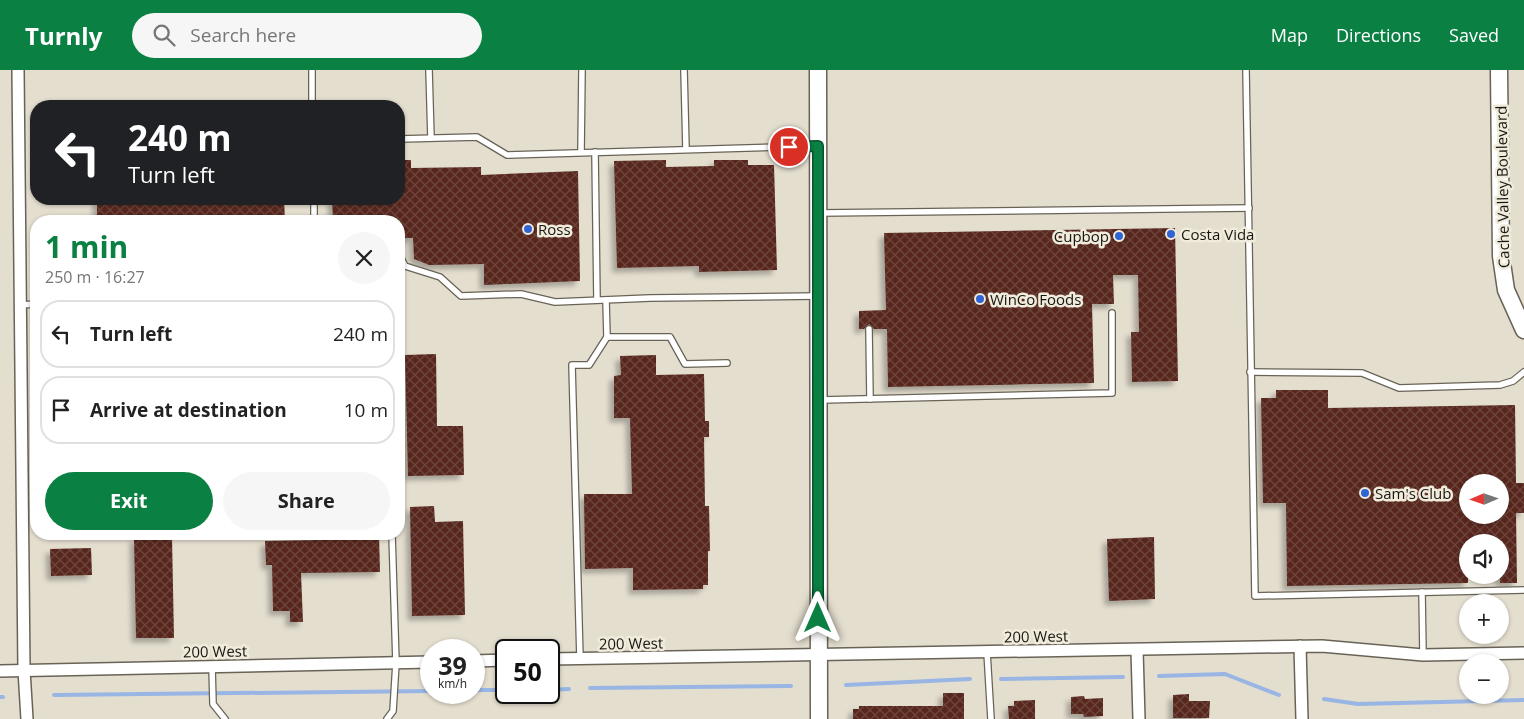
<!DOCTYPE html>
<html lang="en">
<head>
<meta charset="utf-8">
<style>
  body { margin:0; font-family:"Open Sans",sans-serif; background:#f6f6f6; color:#222; height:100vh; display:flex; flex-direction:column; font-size:19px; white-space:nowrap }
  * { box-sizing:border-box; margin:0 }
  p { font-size:16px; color:#767676 }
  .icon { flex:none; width:28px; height:28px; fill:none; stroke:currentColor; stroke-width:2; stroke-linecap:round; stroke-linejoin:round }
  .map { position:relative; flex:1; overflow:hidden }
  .drawer { position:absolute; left:30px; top:145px; width:375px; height:325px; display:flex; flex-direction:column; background:#fff; border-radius:20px; box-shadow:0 1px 4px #0004 }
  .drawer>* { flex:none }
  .top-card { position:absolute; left:30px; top:30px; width:375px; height:105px; border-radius:20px; box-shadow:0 1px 4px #0004; background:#202124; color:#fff; overflow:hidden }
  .needle { width:32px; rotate:268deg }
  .tools { position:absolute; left:1459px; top:404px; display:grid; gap:10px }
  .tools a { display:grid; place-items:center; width:50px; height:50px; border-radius:50%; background:#fff; box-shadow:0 1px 4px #0004; font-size:25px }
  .speed { position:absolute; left:420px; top:569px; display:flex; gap:10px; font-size:25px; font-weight:700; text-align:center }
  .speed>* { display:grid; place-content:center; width:65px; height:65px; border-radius:50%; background:#fff; box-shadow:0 1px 4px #0004; line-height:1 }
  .speed small { font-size:12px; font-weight:400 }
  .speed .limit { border:2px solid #111; border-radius:8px; background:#fff; color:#111 }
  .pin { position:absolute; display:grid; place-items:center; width:42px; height:42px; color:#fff; margin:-21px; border:2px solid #fff; border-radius:50%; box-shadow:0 1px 5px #0007 }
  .me { position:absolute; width:55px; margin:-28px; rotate:0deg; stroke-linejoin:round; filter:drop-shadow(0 0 4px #0008) }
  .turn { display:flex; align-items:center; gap:18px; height:105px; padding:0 15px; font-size:22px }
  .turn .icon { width:65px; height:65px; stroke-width:2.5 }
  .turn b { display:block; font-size:35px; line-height:42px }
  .round { display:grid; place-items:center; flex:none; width:52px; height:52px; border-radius:26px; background:#f6f6f6 }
  .headline { display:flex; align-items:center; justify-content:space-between; height:85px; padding:0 15px }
  h1 { font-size:30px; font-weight:700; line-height:38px; color:#0b8043 }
  .action { display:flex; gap:10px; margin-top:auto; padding:10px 15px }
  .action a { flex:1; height:58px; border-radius:30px; background:#0b8043; color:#fff; font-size:20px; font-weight:700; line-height:58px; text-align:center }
  .action a+a { background:#f6f6f6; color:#222 }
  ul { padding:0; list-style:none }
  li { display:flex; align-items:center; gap:15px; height:68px; margin:0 10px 8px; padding:0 5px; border:2px solid #e0e0e0; border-radius:20px }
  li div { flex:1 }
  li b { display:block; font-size:19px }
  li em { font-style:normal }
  header { display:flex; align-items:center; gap:30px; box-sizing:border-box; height:70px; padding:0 25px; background:#0b8043; color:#fff }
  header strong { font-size:24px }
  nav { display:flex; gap:28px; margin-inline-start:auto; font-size:18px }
  .search { width:350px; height:45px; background:#f6f6f6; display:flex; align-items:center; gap:12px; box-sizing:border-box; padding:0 18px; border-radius:28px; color:#767676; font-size:19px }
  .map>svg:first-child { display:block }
</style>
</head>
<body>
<header>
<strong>Turnly</strong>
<div class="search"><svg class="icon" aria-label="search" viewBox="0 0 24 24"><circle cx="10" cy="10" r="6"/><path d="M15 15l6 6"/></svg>Search here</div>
<nav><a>Map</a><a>Directions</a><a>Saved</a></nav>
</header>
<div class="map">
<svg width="1524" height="649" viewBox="0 0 1524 649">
  <defs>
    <pattern id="building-cross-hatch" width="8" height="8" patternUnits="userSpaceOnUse" patternTransform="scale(1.25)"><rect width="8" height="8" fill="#58281f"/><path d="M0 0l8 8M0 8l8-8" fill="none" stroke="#6c453e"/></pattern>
    <filter id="shadow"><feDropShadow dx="-4.5" dy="4.5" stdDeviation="2.5" flood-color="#0004"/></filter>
  </defs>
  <rect width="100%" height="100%" fill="#e4decf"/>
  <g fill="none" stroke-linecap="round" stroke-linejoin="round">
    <!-- stream -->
    <g stroke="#98b5e4" stroke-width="4">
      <polyline points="1159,606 1225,604 1279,625"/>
      <polyline points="1001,609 1123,607"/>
      <polyline points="846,615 970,609"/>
      <polyline points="590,618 791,616"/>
      <polyline points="474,620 506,620"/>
      <polyline points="549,620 569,619"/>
      <polyline points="54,625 431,621"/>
      <polyline points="0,627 3,627"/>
      <polyline points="1324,629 1358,634 1524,630"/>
    </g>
  </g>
  <!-- building -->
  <g fill="url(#building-cross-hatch)" fill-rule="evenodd" filter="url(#shadow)">
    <polygon points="399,90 411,90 411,98 481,97 481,105 578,101 580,211 484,215 484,194 429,195 414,189 413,168 399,168 399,151 333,151 332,129 399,129"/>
    <polygon points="666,90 666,97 714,96 714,90 748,90 748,95 774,95 777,200 699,202 699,196 617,198 614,91"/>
    <polygon points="97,129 284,129 285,151 97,151"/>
    <polygon points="1175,158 1178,311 1132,312 1131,262 1139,262 1138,205 1113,205 1114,234 1092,234 1094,313 888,317 887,259 874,259 869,254 864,259 859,259 859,241 886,240 884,163"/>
    <polygon points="436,284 437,356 463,356 464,405 408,406 405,285"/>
    <polygon points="656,285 656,305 704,304 705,351 709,351 709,367 704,367 705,436 709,436 710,481 708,481 708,515 703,515 703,519 633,520 633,498 585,499 584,424 632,424 630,348 614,348 614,306 621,305 620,286"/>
    <path d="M1276,320H1328V338L1515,335L1516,413H1524V443H1516L1517,513H1500V472H1468V513L1287,516L1286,433H1263L1261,328H1276ZM1468,412H1500V445H1468Z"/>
    <polygon points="434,436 435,452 463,451 465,545 412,546 410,437"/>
    <polygon points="318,464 379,464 380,502 301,503 303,552 290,552 290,541 273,541 272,495 266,495 265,471 318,470"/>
    <polygon points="172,467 174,568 136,568 134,468"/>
    <polygon points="1154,467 1155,529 1109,531 1107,469"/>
    <polygon points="91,478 92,505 51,506 50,479"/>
    <polygon points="943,623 964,623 964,649 853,649 853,639 859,639 859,636 943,636"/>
    <polygon points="1189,624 1189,631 1210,631 1209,648 1173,648 1173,625"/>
    <polygon points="1084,626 1085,629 1103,628 1103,646 1084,647 1083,644 1071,644 1071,627"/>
    <polygon points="1035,630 1035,649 1009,649 1008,636 1014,636 1014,631"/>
  </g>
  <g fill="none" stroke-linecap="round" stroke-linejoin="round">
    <defs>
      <g id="lane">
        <polyline points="429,0 431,68"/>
        <polyline points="684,0 686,79"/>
        <polyline points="1246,0 1255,526 1524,520"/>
        <polyline points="312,36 312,0"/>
        <polyline points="399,69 477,67 507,85 816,76"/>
        <polyline points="581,82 582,0"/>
        <polyline points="595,82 597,230"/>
        <polyline points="314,129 314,151"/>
        <polyline points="819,143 1249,138"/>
        <polyline points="399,184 405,196 440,207 461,226 521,224 555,232 650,228 817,226"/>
        <polyline points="606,230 607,267"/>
        <polyline points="20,235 36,234"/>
        <polyline points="869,259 870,329"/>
        <polyline points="1250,302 1362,303 1399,318 1500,315 1513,311 1524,302"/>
        <polyline points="821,330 1112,323 1112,243"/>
        <polyline points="1422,522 1423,585"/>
        <polyline points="987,582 991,649"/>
        <polyline points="580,589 572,295 589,295 607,267 670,267 685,294 727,293"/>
        <polyline points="212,596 213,634 225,649"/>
        <polyline points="387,649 393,641 396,593 392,464"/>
      </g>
      <g id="street">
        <polyline points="18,0 24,600 27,649"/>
        <polyline points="1300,576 1302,649"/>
        <polyline points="1137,580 1139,649"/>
        <polyline points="549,589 1322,576 1423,585 1524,583"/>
        <polyline points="474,591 506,590"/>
        <polyline points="0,601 431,592"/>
      </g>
      <g id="secondary">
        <polyline points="818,0 819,649"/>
        <polyline points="1499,0 1501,186 1506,220 1524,260"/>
      </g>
    </defs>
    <!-- lane casing -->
    <use href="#lane" stroke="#686356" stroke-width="8"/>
    <!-- street casing -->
    <use href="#street" stroke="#686356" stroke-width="14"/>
    <!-- secondary casing -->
    <use href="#secondary" stroke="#686356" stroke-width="19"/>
    <!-- lane -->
    <use href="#lane" stroke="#fff" stroke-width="5.5"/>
    <!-- street -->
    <use href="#street" stroke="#fff" stroke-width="11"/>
    <!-- secondary -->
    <use href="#secondary" stroke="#fff" stroke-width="16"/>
  </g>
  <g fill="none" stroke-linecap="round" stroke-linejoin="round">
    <defs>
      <polyline id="route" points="789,77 818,76 818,548"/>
    </defs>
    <!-- route casing -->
    <use href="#route" stroke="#07532c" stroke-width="12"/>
    <!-- route -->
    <use href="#route" stroke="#0b8043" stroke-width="9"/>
  </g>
  <!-- markers -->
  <g fill="#2e65d3" stroke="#f1ebdc" stroke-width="2">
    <circle cx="528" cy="159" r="5"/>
    <circle cx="1171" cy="164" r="5"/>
    <circle cx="1119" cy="166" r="5"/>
    <circle cx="980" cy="229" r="5"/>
    <circle cx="1365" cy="423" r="5"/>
  </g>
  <g text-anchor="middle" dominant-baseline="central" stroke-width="5" stroke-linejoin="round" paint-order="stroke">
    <!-- street labels -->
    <g font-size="15" fill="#181611" stroke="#f1ebdc">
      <text transform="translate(1502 117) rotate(-91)">Cache Valley Boulevard</text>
      <text transform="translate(1036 566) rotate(-1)">200 West</text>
      <text transform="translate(631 573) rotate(-1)">200 West</text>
      <text transform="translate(215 581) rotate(-1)">200 West</text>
    </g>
    <!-- poi labels -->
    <g font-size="15" fill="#181611" stroke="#f1ebdc" text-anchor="start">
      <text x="538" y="159">Ross</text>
      <text x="1181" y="164">Costa Vida</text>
      <text x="1109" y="166" text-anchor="end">Cupbop</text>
      <text x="990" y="229">WinCo Foods</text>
      <text x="1375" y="423">Sam's Club</text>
    </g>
  </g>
</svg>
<div class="tools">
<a><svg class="needle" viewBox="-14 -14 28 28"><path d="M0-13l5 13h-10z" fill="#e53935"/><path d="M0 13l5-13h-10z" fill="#767676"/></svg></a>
<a><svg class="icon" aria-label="sound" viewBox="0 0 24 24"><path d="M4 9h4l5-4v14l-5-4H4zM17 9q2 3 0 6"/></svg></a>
<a>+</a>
<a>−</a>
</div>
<div class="speed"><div>39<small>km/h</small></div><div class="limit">50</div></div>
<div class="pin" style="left:789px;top:77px;background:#d93025"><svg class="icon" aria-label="arrive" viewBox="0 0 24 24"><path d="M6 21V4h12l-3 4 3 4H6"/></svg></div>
<svg class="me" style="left:818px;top:548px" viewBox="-20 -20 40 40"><path d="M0-17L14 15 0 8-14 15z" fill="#0b8043" stroke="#fff" stroke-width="4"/></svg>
<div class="top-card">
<div class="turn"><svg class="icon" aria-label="left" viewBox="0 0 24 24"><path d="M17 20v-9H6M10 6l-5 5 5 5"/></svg><div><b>240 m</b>Turn left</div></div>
</div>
<section class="drawer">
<div class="headline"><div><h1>1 min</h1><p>250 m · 16:27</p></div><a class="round"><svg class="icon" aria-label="close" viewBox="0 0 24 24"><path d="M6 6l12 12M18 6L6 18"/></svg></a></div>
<ul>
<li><svg class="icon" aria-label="left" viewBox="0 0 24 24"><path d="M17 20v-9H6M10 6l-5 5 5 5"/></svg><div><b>Turn left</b></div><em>240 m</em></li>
<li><svg class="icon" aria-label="arrive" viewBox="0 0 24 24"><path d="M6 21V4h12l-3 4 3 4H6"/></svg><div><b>Arrive at destination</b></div><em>10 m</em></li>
</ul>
<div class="action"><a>Exit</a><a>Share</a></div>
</section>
</div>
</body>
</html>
